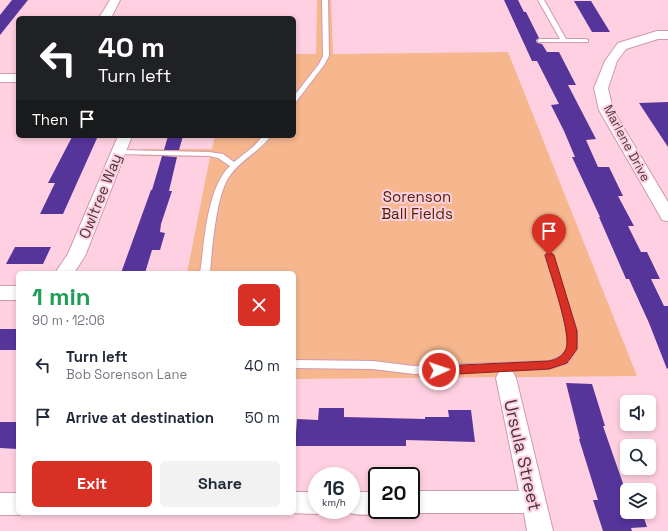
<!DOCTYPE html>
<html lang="en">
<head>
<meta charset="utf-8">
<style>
  body { margin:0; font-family:"Space Grotesk",sans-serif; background:#f2f2f3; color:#1f2937; height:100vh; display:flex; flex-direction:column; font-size:15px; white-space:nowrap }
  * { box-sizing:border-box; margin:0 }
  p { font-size:13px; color:#747a83 }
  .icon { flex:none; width:22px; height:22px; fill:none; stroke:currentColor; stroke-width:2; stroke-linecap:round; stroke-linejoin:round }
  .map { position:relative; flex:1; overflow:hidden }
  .details { position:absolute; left:16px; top:271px; width:280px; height:244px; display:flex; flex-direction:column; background:#fff; border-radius:6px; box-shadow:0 2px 6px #0003 }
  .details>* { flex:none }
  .top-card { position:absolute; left:16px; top:16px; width:280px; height:122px; border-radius:6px; box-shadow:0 2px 6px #0003; background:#202124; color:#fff; overflow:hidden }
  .buttons { position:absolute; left:620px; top:395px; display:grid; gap:8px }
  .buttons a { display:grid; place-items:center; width:36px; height:36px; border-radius:6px; background:#fff; box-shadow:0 2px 6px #0003; font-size:20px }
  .speed { position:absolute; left:308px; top:467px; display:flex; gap:8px; font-size:20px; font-weight:700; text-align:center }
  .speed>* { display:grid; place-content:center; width:52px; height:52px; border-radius:50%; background:#fff; box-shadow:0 2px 6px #0003; line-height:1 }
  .speed small { font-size:10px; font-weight:400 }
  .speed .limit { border:2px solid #111; border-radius:6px; background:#fff; color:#111 }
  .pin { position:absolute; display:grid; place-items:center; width:34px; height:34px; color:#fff; margin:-41px -17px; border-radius:50% 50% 50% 0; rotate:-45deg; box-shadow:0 0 4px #0007 }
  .pin .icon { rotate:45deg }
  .me { position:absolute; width:44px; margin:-22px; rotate:87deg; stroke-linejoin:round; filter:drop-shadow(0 0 3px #0008) }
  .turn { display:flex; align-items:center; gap:14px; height:84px; padding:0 16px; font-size:18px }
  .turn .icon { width:52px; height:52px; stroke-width:2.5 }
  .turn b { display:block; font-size:28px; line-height:34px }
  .then { display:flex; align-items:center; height:38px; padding:0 16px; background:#0003; gap:8px; font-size:15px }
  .round { display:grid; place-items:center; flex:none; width:42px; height:42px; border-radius:6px; background:#f2f2f3 }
  .overview { display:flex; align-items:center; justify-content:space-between; height:68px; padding:0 16px }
  h1 { font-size:24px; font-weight:800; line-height:30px; color:#1e9e55 }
  .cta { display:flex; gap:8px; margin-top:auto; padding:8px 16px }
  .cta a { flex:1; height:46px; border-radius:6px; background:#d93025; color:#fff; font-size:16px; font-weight:800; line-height:46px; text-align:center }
  .cta a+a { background:#f2f2f3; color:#1f2937 }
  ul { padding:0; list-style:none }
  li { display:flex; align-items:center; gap:12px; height:52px; padding:0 16px }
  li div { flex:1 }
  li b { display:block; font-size:15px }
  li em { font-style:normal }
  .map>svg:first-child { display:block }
</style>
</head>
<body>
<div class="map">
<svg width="668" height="531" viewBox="0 0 668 531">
  <rect width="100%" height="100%" fill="#ffd0e1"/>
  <!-- green -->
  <polygon fill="#f7b78e" points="317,0 331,0 333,54 508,52 637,376 294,379 294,273 187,273 210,157 138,156 141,149 212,149 215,136 294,136 294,54 316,54"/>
  <!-- building -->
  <g fill="#56359b">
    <polygon points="12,0 28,0 0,35 0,15"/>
    <polygon points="504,0 518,0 524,12 526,12 539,38 536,40 537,43 542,44 547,52 559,52 576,85 568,85 596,139 586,140 598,167 609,167 623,196 618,196 634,226 628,226 641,252 647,252 660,279 651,279 664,306 668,306 668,368 667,369 649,323 629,279 626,279 599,217 600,217 572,157 575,157 564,131 551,105 559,104 537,61 532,61"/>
    <polygon points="574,1 591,1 610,32 592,32"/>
    <polygon points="668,102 668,147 639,103"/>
    <polygon points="98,136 63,214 40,214 55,183 48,183 72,137"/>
    <polygon points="168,136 183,136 179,150 164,150"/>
    <polygon points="162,156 177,157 169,191 172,191 161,224 160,232 165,233 160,250 152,250 145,273 121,273 151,190 152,190"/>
    <polygon points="15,247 51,247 43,264 6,264"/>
    <rect x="0" y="329" width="18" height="21"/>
    <polygon points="566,383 592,384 605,426 603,426 627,495 627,512 642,512 647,527 631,528 632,531 603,531 593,500 598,500 579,439 580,439"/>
    <polygon points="319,408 344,408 344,417 425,419 425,417 449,417 448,410 471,410 475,442 406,440 406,446 295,446 297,419 318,420"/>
    <polygon points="0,422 18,422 18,449 0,448"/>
  </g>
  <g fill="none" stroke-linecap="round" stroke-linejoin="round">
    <defs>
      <g id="service">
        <polygon points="322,0 328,0 329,56 324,65 296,102 294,103 294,96 319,64 323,56"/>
        <polygon points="538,0 544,0 566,39 586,39 588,40 588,42 538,42 538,40 540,39 560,39"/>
        <path d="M263,136H271C259,152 239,161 229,177C216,196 212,249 210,273H200C205,242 206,189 230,166L218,158L209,156L118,154L114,152L118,150L209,152L223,154L234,162L254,146Z"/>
        <path d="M549,252L553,255L577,331V349L568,363L549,369L414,374L373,369L294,368V360L373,361L414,366L549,361C556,358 563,357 566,349C573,335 550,272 545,255Z"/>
      </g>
      <g id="minor">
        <polygon points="110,0 120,0 111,18 99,18"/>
        <polygon points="657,31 668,31 668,39 658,39 626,49 617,61 608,88 613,110 668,202 668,221 662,220 660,216 599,110 594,88 605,61 618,43"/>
        <rect x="0" y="74" width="18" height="8"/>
        <polygon points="118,136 132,136 85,256 74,273 55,273 68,254"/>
        <rect x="0" y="286" width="18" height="14"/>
        <polygon points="506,370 513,372 516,378 553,531 527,531 524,513 411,513 402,510 411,510 411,491 519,491 496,378 499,372"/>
        <polygon points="294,492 317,492 317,510 326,511 317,514 290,513 294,513"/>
        <path d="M351,492H377V510L386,511C372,516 356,516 342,511L351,510Z"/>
        <polygon points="0,493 18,493 18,513 24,513 18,515 0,515"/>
      </g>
    </defs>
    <!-- service casing -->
    <use href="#service" stroke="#d099ae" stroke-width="2"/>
    <!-- minor casing -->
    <use href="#minor" stroke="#d099ae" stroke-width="2"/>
    <!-- service -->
    <use href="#service" fill="#fff" fill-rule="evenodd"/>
    <!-- minor -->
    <use href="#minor" fill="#fff" fill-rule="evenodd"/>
  </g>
  <!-- route -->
  <path fill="#d93025" stroke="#8d1f18" d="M549,252L554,255L577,331V349L567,363L549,369L439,375L435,373L434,370L435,367L439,366L549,361C557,359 562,357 566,349C572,335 550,273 545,255Z"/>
  <g text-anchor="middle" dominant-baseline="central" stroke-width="4" stroke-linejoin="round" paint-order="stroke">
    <!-- far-street labels -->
    <g font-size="13" fill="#4b343d" stroke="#ffd0e1">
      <text transform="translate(627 143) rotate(62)">Marlene Drive</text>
    </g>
    <!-- street labels -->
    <g font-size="15" fill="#4b343d" stroke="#ffd0e1">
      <text transform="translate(100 196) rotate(-68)">Owltree Way</text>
    </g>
    <!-- park labels -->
    <g font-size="15" fill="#4e2504" stroke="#ffd0e1">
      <text x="417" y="196">Sorenson<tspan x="417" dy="17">Ball Fields</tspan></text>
    </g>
    <!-- near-street labels -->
    <g font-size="18" fill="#4b343d" stroke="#ffd0e1">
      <text transform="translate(523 455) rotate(77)">Ursula Street</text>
    </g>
  </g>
</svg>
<div class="buttons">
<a><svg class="icon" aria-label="sound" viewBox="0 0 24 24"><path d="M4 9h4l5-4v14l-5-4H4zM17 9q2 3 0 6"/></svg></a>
<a><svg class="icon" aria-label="search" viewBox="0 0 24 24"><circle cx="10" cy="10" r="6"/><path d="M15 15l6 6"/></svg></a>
<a><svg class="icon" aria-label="layers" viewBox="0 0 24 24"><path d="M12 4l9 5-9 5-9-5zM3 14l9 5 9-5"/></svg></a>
</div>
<div class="speed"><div>16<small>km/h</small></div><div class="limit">20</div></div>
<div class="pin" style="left:549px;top:255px;background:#d93025"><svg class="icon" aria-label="arrive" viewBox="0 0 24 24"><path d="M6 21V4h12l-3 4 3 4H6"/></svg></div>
<svg class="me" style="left:439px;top:370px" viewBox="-20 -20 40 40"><circle r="17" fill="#d93025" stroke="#fff" stroke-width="3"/><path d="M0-11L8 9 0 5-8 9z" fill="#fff"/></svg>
<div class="top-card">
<div class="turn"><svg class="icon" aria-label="left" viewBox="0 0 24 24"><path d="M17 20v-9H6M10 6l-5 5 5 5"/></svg><div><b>40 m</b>Turn left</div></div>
<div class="then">Then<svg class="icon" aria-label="arrive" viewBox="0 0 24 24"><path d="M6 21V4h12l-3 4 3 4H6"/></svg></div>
</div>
<section class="details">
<div class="overview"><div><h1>1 min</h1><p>90 m · 12:06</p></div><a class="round" style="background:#d93025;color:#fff"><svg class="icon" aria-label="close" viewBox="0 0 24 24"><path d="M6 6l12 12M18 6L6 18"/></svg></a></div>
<ul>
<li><svg class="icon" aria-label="left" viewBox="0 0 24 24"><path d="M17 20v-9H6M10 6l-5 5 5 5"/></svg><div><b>Turn left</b><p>Bob Sorenson Lane</p></div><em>40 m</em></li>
<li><svg class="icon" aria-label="arrive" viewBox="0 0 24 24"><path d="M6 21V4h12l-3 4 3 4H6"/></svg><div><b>Arrive at destination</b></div><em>50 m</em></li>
</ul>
<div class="cta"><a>Exit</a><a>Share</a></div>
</section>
</div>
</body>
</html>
